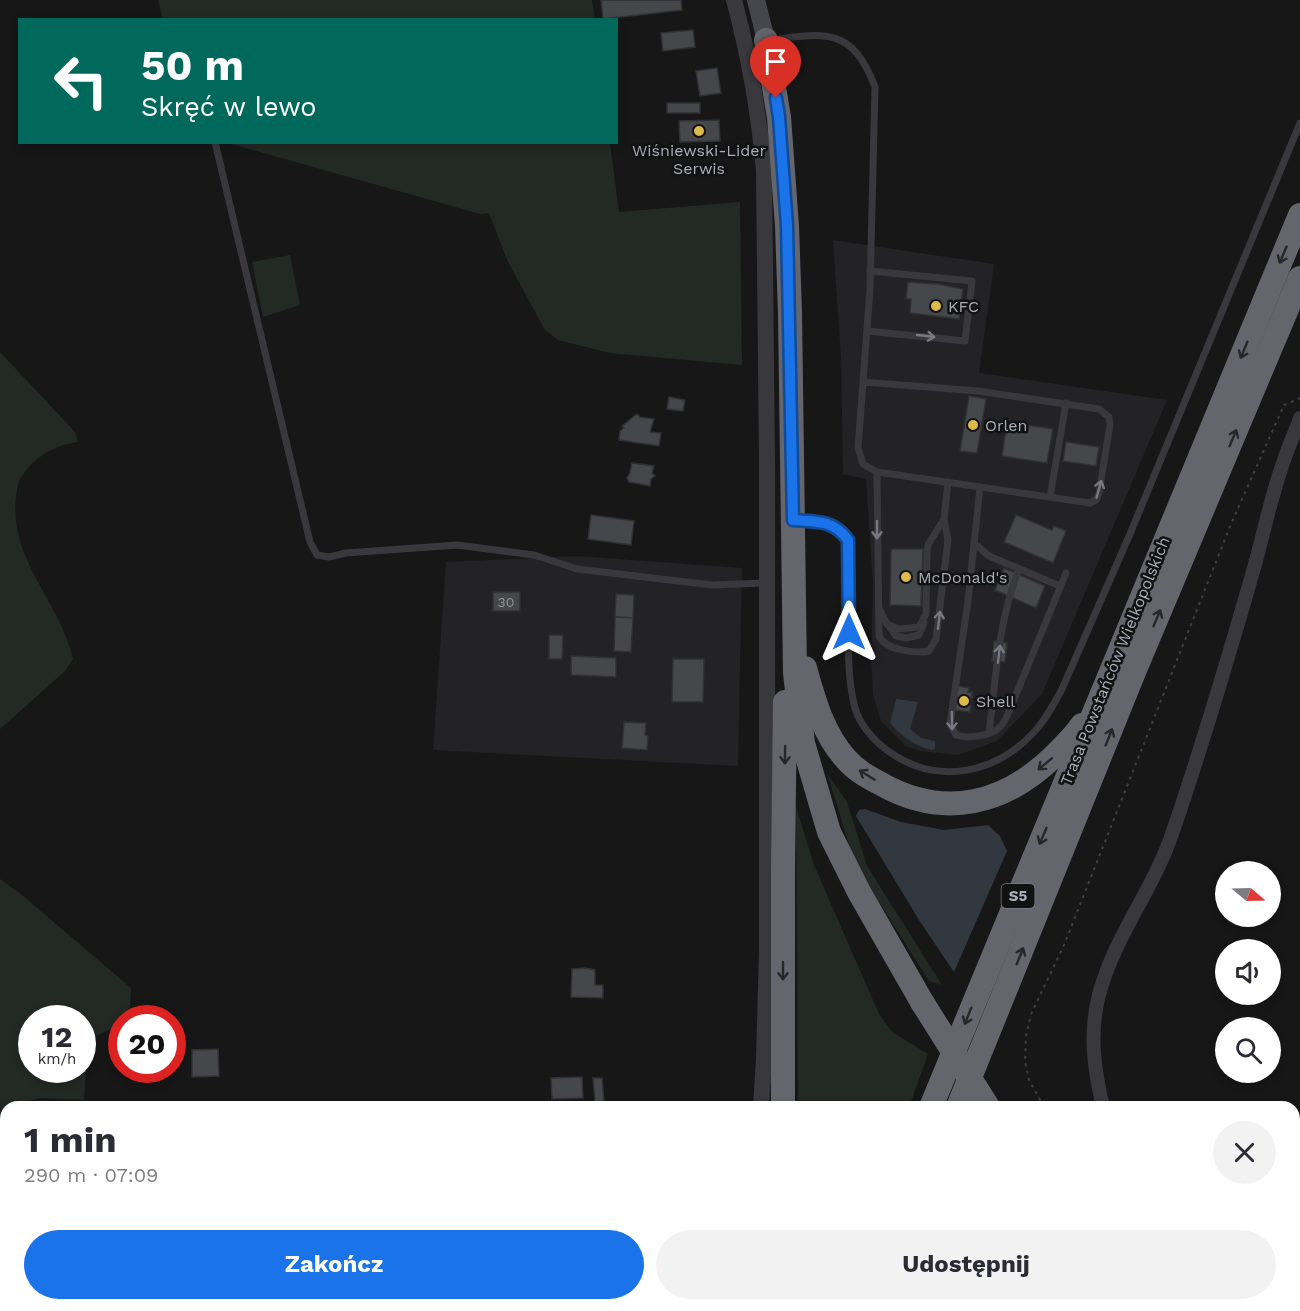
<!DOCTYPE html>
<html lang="pl">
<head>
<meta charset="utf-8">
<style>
  body { margin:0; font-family:"Work Sans",sans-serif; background:#f2f2f3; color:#2b2b33; height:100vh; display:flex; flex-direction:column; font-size:22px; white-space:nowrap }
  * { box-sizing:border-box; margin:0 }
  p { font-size:20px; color:#7c7c81 }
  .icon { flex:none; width:33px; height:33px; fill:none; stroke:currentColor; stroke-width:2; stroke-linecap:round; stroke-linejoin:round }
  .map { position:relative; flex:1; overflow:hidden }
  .details { position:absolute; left:0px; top:1101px; width:1300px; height:210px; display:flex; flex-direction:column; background:#fff; border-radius:18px 18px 0 0; box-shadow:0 3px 9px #0003 }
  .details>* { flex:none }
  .banner { position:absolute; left:18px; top:18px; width:600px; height:126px; border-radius:0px; box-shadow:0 3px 9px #0003; background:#00695c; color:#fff; overflow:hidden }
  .needle { width:39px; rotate:109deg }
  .buttons { position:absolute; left:1215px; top:861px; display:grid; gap:12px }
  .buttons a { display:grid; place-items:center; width:66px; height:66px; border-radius:50%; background:#fff; box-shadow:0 3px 9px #0003; font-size:30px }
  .speed { position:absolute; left:18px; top:1005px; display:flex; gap:12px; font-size:30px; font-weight:700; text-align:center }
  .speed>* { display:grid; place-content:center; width:78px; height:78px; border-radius:50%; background:#fff; box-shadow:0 3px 9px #0003; line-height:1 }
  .speed small { font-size:15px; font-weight:400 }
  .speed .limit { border:9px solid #d22; background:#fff; color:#111 }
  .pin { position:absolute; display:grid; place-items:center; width:51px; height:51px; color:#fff; margin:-62px -26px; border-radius:50% 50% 50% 0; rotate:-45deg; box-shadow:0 0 6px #0007 }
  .pin .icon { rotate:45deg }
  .me { position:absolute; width:66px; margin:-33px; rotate:0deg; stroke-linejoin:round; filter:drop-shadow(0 0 4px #0008) }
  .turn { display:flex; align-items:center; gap:21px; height:126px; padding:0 24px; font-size:27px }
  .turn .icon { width:78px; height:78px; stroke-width:2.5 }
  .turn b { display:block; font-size:42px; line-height:51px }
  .round { display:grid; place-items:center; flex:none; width:63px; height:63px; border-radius:32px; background:#f2f2f3 }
  .headline { display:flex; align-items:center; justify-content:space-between; height:102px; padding:0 24px }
  h1 { font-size:36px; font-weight:700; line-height:45px }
  .cta { display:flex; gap:12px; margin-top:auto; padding:12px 24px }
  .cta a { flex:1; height:69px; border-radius:36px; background:#1a73e8; color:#fff; font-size:24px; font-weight:700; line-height:69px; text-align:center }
  .cta a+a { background:#f2f2f3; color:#2b2b33 }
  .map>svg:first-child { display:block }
</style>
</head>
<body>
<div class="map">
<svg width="1300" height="1311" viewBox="0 0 1300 1311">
  <rect width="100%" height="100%" fill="#171718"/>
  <!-- built -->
  <g fill="#232325">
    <polygon points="833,240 994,264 979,373 1167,400 1042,694 997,741 958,755 920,751 905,746 881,721 873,695 871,655 873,585 866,479 843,474 841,358"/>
    <polygon points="577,556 742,568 738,766 433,750 446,562"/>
  </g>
  <!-- green -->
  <g fill="#232a25" fill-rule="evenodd">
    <polygon points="158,0 592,0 595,19 163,20"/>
    <polygon points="228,143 610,143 619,212 740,202 742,365 610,353 558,340 545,330 508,262 489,213 480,214"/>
    <polygon points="290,255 300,305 263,317 252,262"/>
    <path d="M0,352L75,432L78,442C52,446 32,458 19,481C0,553 59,597 73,659L65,671L0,729Z"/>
    <polygon points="827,773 847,802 867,866 942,985 929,981 855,864"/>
    <polygon points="796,807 814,865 879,1014 892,1032 928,1054 909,1107 798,1107"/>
    <path d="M0,879L22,895L131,988L130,1007L113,1028L88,1040L84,1100L41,1098L22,1103L21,1107H6V1305H90L94,1311H0ZM82,1018V1070H32V1018Z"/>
    <polygon points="908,1305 1052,1305 1054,1311 906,1311"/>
  </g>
  <!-- water -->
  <g fill="#323840">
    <path d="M896,699L918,702L910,729L921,738L935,741V749L932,750C912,745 904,738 890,723Z"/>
    <polygon points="865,809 901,822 944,830 988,825 1000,836 1007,851 954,972 919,920 856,816 859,810"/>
  </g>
  <!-- building -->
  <g fill="#46474b" stroke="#313134" stroke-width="1.5">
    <polygon points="601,0 681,0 682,10 603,19"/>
    <polygon points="693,30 695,47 663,51 661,33"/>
    <polygon points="717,68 721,93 700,96 696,71"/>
    <rect x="667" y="103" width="33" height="10"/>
    <polygon points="719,120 720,141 680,142 679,121"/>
    <polygon points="908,282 938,284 963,289 959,319 910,313 911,299 906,299"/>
    <polygon points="969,396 986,399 977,453 960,451"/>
    <polygon points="669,397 685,400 683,411 667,409"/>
    <polygon points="637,414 640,417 654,419 650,432 661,433 659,446 619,440 620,431 624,428 622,426"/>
    <polygon points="1007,422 1053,429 1047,463 1002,456"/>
    <polygon points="1066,442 1099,447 1096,466 1063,461"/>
    <polygon points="632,463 654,466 652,473 655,476 651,479 650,486 629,482 627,478 630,473"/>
    <polygon points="591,515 634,521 631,545 588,539"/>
    <polygon points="1016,515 1052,530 1054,526 1066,531 1053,563 1004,542"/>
    <polygon points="891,549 923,549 921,606 890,605"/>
    <polygon points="1004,568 1045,586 1036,608 995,590"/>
    <rect x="493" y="592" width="27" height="19"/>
    <polygon points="616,594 634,595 633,618 615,617"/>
    <polygon points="615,617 633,618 631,652 614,651"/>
    <polygon points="549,635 563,635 562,659 549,659"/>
    <polygon points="994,641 1007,643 1005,662 992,661"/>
    <polygon points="571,656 616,658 616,677 571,675"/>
    <polygon points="673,659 704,659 703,702 672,702"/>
    <polygon points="958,686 969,688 968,692 972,692 970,712 955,710"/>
    <polygon points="624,722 646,723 645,735 648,736 647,750 622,748"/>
    <polygon points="584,968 595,970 595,985 603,985 603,998 571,997 572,969"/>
    <polygon points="218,1049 219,1076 192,1077 192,1050"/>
    <polygon points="582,1077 583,1098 552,1099 551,1078"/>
    <polygon points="593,1078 602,1078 604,1101 595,1102"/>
  </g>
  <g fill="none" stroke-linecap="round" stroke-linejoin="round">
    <!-- path -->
    <g stroke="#3e3f44" stroke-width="2" stroke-dasharray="3 4.5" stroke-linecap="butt">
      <polyline points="1044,1107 1029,1080 1025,1061 1026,1036 1031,1014 1064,945 1231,524 1284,405 1300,398"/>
      <polyline points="1124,1305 1124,1311"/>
    </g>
    <!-- service -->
    <g stroke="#38383d" stroke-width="7">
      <path d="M771,40C826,32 853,28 875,87L870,289L858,448L863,464L877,472L1090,503L1096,500L1099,493L1110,425L1109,417L1099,409L978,391L863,382"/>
      <polyline points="215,142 310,542 317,555 329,557 346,553 457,545 534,555 577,569 712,585 766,583"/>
      <polyline points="867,331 965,341 972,281 870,271"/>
      <path d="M877,472L879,636C885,650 916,654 929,651L936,639L948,540L944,519L948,482"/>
      <path d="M980,487L968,601L950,724L956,735C967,739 991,736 1000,727C1004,723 1006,718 1008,714L1066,573"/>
      <polyline points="1050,497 1066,403"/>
      <path d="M796,521C817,522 835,521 848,540C855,595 841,654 855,708C860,726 876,743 891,753C939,786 997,773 1035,731C1046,719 1054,704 1062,689L1130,534L1300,123"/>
      <polyline points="975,544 989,556 1060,586"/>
      <polyline points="879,608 887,624 898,629 919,627 926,614 927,550 929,543 944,519"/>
      <polyline points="889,626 896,636 906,638 919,635 924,623"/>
      <path d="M989,733C996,678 998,621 1019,569"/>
    </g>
    <!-- minor -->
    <g stroke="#38383d" stroke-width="14">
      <path d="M1103,1107C1094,1069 1089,1033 1099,995C1113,939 1153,890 1172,834C1203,744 1230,652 1256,561C1264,530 1271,499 1281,469C1286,452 1294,435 1300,418"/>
      <polyline points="1162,1305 1163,1311"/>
    </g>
    <!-- tertiary -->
    <g stroke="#38383d" stroke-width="16">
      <path d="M734,0C749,56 759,113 764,171L767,461V951L764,1058L761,1107"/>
      <polyline points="731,1311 731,1305"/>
    </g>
    <!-- secondary -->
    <polyline stroke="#46474d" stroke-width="18" points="756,0 766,40"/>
    <!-- motorway -->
    <g stroke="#65666d" stroke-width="24">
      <polyline points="766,40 779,117 787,226 790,313 795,673 803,743 829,832 859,892 922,1002"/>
      <path d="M805,668C814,700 823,734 846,759C856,771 870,778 883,785C945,819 1005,804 1054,756C1064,746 1074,737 1082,725"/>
      <polyline points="783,1107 783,870 785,702"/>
      <polyline points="931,1107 1300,215"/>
      <polyline points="958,1107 1134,672 1300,278"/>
      <polyline points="1088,1305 1089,1311"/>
      <polyline points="781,1311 781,1305"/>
      <polyline points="855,1311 857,1305"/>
      <polyline points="881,1311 883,1305"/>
    </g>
    <!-- motorway-bridge -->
    <polyline stroke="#65666d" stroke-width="24" points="922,1002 988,1107"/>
  </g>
  <!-- one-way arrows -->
  <defs><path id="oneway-shaft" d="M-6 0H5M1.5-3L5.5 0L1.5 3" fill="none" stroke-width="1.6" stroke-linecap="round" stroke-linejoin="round" transform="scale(1.5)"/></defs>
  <g stroke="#27272a">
    <use href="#oneway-shaft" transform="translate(1283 255) rotate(113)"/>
    <use href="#oneway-shaft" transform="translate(1244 350) rotate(113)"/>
    <use href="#oneway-shaft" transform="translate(1233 438) rotate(-67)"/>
    <use href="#oneway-shaft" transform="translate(1157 618) rotate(-67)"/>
    <use href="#oneway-shaft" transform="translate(1109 737) rotate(-68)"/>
    <use href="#oneway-shaft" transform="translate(785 755) rotate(91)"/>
    <use href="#oneway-shaft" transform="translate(1045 764) rotate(140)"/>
    <use href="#oneway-shaft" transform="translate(867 775) rotate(-148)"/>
    <use href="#oneway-shaft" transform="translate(1043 836) rotate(113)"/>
    <use href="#oneway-shaft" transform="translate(1020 956) rotate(-68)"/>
    <use href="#oneway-shaft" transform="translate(783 971) rotate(90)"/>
    <use href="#oneway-shaft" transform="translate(968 1016) rotate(112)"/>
  </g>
  <g stroke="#777880">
    <use href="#oneway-shaft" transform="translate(926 336) rotate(6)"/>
    <use href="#oneway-shaft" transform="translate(1099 489) rotate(-74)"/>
    <use href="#oneway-shaft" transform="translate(877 530) rotate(90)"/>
    <use href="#oneway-shaft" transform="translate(939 620) rotate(-83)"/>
    <use href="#oneway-shaft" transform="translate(999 654) rotate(-83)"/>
    <use href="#oneway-shaft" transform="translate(952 721) rotate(89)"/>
  </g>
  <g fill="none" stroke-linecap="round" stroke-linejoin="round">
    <defs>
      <path id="route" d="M776,98L779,117L787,226L793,520C816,522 833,519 848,540L849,632"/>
    </defs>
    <!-- route casing -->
    <use href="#route" stroke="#114b97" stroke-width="15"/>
    <!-- route -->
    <use href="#route" stroke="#1a73e8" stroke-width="10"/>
  </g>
  <!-- markers -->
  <g fill="#dcbb4b" stroke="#121213" stroke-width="2">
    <circle cx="699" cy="131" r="6"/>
    <circle cx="936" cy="306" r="6"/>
    <circle cx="973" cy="425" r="6"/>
    <circle cx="906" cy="577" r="6"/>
    <circle cx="964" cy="701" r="6"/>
  </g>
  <g text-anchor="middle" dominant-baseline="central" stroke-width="5" stroke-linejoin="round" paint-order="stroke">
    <!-- number labels -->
    <g font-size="14" fill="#91949c">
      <text x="506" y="602">30</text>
    </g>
    <!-- shield labels -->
    <rect fill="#121213" stroke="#7c7e86" stroke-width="1.5" x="1001.5" y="884" width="33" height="24" rx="4.5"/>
    <g font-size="15" font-weight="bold" fill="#aaadb7">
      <text x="1018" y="896">S5</text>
    </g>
    <!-- poi labels -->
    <g font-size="16" fill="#aaadb7" stroke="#121213" text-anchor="start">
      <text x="699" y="150" text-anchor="middle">Wiśniewski-Lider<tspan x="699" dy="18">Serwis</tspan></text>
      <text x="948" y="306">KFC</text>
      <text x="985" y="425">Orlen</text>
      <text x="918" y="577">McDonald's</text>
      <text x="976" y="701">Shell</text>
    </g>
    <!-- street labels -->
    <g font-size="16" fill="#aaadb7" stroke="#121213">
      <text transform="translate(1115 661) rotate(-68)">Trasa Powstańców Wielkopolskich</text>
    </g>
  </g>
</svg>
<div class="buttons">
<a><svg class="needle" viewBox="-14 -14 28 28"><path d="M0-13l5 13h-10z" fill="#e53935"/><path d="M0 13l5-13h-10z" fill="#7c7c81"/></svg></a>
<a><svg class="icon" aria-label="sound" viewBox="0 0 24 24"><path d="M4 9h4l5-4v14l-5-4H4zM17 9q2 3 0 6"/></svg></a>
<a><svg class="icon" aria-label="search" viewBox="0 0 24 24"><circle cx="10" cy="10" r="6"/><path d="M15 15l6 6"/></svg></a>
</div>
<div class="speed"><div>12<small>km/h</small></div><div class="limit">20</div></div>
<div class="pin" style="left:776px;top:98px;background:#d93025"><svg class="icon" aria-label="arrive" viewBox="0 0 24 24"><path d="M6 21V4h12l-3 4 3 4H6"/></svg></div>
<svg class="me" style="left:849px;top:632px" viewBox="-20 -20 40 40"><path d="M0-17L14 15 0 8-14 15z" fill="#1a73e8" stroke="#fff" stroke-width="4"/></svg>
<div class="banner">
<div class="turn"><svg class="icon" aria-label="left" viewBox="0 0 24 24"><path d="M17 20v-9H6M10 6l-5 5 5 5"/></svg><div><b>50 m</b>Skręć w lewo</div></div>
</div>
<section class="details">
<div class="headline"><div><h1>1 min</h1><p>290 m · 07:09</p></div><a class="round"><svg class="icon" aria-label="close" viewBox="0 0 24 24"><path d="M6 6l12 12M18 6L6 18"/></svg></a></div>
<div class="cta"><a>Zakończ</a><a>Udostępnij</a></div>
</section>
</div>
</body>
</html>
